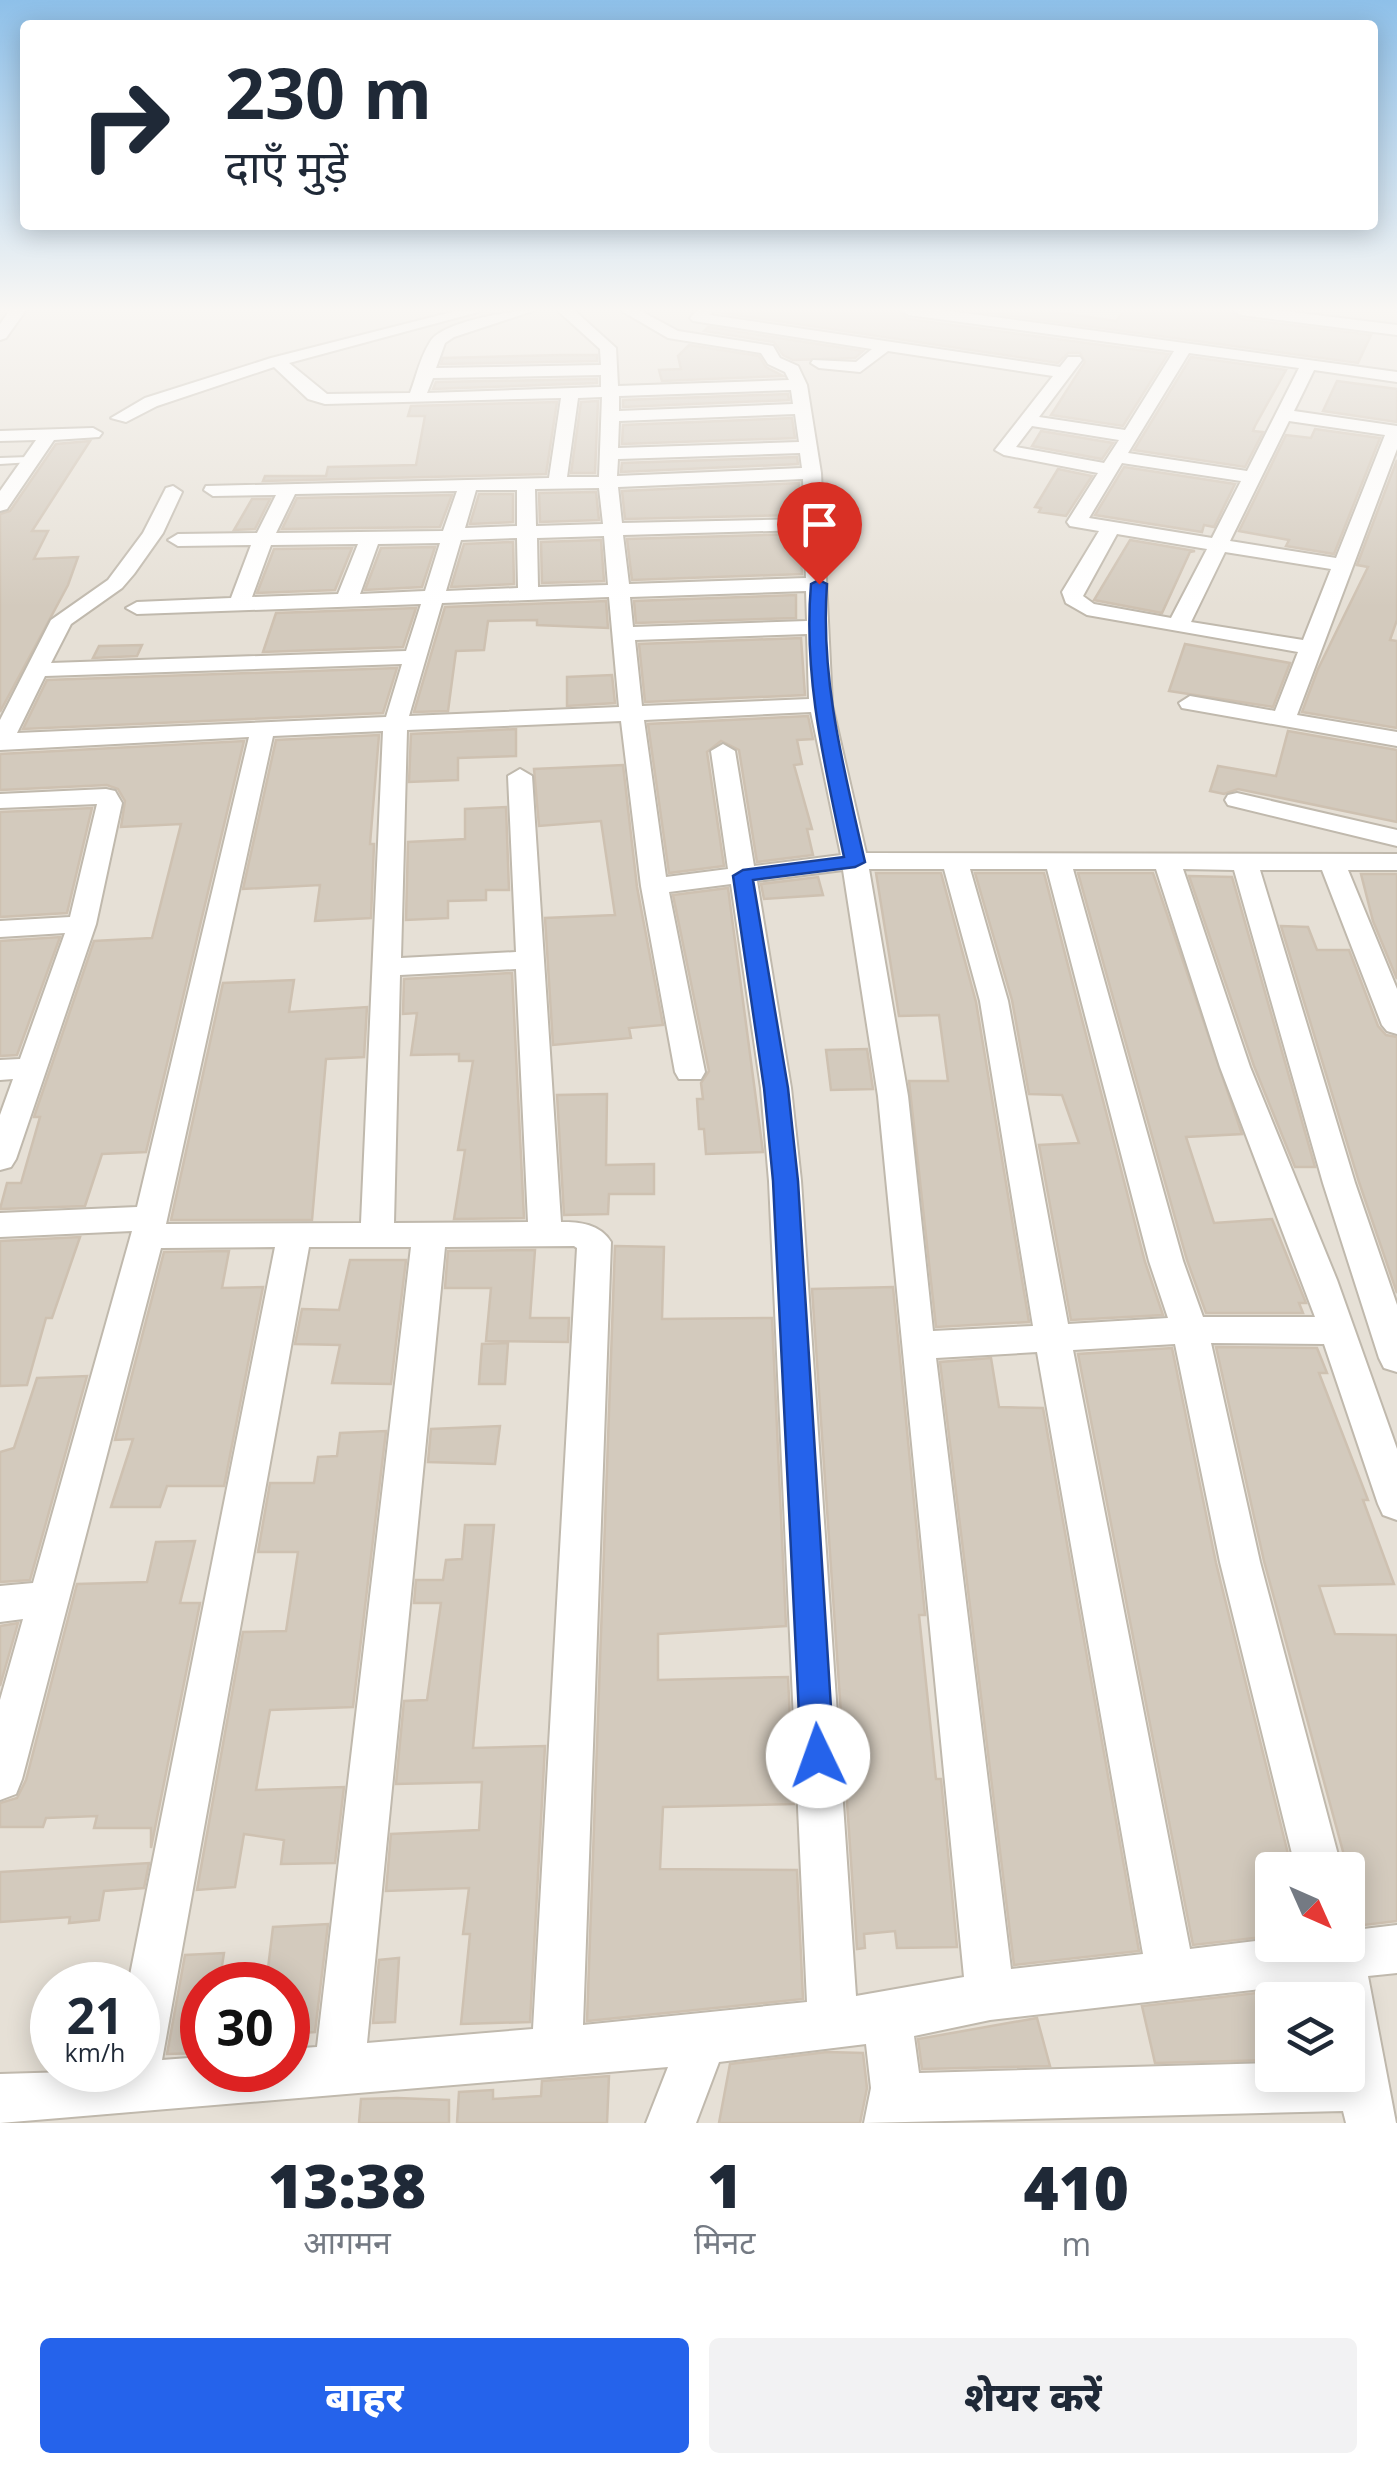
<!DOCTYPE html>
<html lang="hi">
<head>
<meta charset="utf-8">
<style>
  body { margin:0; font-family:"Open Sans","Noto Sans Devanagari",sans-serif; background:#f2f2f3; color:#1f2937; height:100vh; display:flex; flex-direction:column; font-size:38px; white-space:nowrap }
  * { box-sizing:border-box; margin:0 }
  p { font-size:32px; color:#747a83 }
  .icon { flex:none; width:55px; height:55px; fill:none; stroke:currentColor; stroke-width:2; stroke-linecap:round; stroke-linejoin:round }
  .map { position:relative; height:2123px; overflow:hidden }
  .sheet { display:flex; flex-direction:column; background:#fff; flex:1 }
  .sheet>* { flex:none }
  .banner { position:absolute; left:20px; top:20px; width:1358px; height:210px; border-radius:10px; box-shadow:0 5px 25px #0003; background:#fff; color:#1f2937; overflow:hidden }
  .needle { width:65px; rotate:135deg }
  .fabs { position:absolute; left:1255px; top:1852px; display:grid; gap:20px }
  .fabs a { display:grid; place-items:center; width:110px; height:110px; border-radius:10px; background:#fff; box-shadow:0 5px 25px #0003; font-size:50px }
  .speed { position:absolute; left:30px; top:1962px; display:flex; gap:20px; font-size:50px; font-weight:700; text-align:center }
  .speed>* { display:grid; place-content:center; width:130px; height:130px; border-radius:50%; background:#fff; box-shadow:0 5px 25px #0003; line-height:1 }
  .speed small { font-size:25px; font-weight:400 }
  .speed .limit { border:15px solid #d22; background:#fff; color:#111 }
  .pin { position:absolute; display:grid; place-items:center; width:85px; height:85px; color:#fff; margin:-102px -42px; border-radius:50% 50% 50% 0; rotate:-45deg; box-shadow:0 0 10px #0007 }
  .pin .icon { rotate:45deg }
  .me { position:absolute; width:110px; margin:-55px; rotate:357deg; stroke-linejoin:round; filter:drop-shadow(0 0 8px #0008) }
  .turn { display:flex; align-items:center; gap:35px; height:210px; padding:0 40px; font-size:45px }
  .turn .icon { width:130px; height:130px; stroke-width:2.5 }
  .turn b { display:block; font-size:70px; line-height:85px }
  .eta { display:flex; justify-content:space-evenly; align-items:center; height:170px; text-align:center }
  .eta b { font-size:60px; font-weight:800; line-height:70px }
  .button { display:flex; gap:20px; margin-top:auto; padding:20px 40px }
  .button a { flex:1; height:115px; border-radius:10px; background:#2563eb; color:#fff; font-size:40px; font-weight:800; line-height:115px; text-align:center }
  .button a+a { background:#f2f2f3; color:#1f2937 }
  .map>svg:first-child { display:block }
</style>
</head>
<body>
<div class="map">
<svg width="1397" height="2123" viewBox="0 0 1397 2123">
  <rect width="100%" height="100%" fill="#f2eee7"/>
  <!-- residential -->
  <path fill="#e6e0d6" fill-rule="evenodd" d="M0,310H1397V2123H0ZM1272,1870H1348V1945H1272ZM52,1985H138V2070H52ZM202,1985H288V2070H202ZM1272,2000H1348V2075H1272Z"/>
  <!-- building -->
  <g fill="#d3cabd" stroke="#cec1b1" stroke-width="2.5">
    <polygon points="727,310 897,310 908,319 1168,354 1123,426 1051,415 1085,362 1080,353 1068,353 1058,363 723,313"/>
    <polygon points="969,310 1040,310 1116,321 1125,310 1229,310 1241,319 1371,335 1358,363"/>
    <polygon points="708,327 863,351 855,358 793,360 783,355 774,342 704,331"/>
    <polygon points="689,345 759,356 766,367 783,376 662,381 659,370 681,369 678,356"/>
    <polygon points="561,355 597,355 597,361 441,364 443,358"/>
    <polygon points="1191,357 1286,370 1255,426 1253,431 1263,432 1245,467 1134,450"/>
    <polygon points="597,379 597,383 433,389 436,382"/>
    <polygon points="1337,381 1397,389 1397,422 1323,411"/>
    <polygon points="788,394 789,400 623,407 623,400"/>
    <polygon points="598,401 595,473 571,473 581,402"/>
    <polygon points="557,402 546,474 263,481 265,476 326,476 328,467 416,465 425,416 408,416 411,406"/>
    <polygon points="792,418 795,438 622,444 623,425"/>
    <polygon points="1315,429 1380,438 1334,554 1286,546 1289,540 1239,531 1286,435 1311,438"/>
    <polygon points="1041,431 1113,443 1102,459 1032,446"/>
    <polygon points="90,441 32,531 48,531 34,559 78,557 68,585 0,712 0,514 10,511 56,444"/>
    <polygon points="797,457 798,464 621,472 622,463"/>
    <polygon points="1397,460 1397,620 1390,640 1397,641 1397,728 1302,712 1318,669 1368,567 1357,565"/>
    <polygon points="1124,467 1235,484 1214,527 1204,525 1202,532 1095,515"/>
    <polygon points="1058,469 1092,476 1066,516 1039,512 1041,508 1035,507"/>
    <polygon points="799,483 798,515 625,519 622,491"/>
    <polygon points="596,492 599,520 540,522 539,493"/>
    <polygon points="479,494 513,494 513,522 470,524"/>
    <polygon points="452,495 440,527 282,529 297,498"/>
    <polygon points="252,499 270,499 255,529 234,530"/>
    <polygon points="799,534 802,574 632,580 627,539"/>
    <polygon points="601,540 604,581 542,583 541,542"/>
    <polygon points="1130,540 1195,551 1190,552 1162,613 1094,600"/>
    <polygon points="513,542 514,584 451,587 464,544"/>
    <polygon points="435,547 422,587 365,590 381,548"/>
    <polygon points="352,548 335,590 257,593 274,549"/>
    <polygon points="796,595 796,618 636,623 634,601"/>
    <polygon points="606,601 608,628 537,625 537,620 488,621 484,650 456,651 448,711 414,712 445,607"/>
    <polygon points="416,608 403,647 263,652 276,613"/>
    <polygon points="801,638 805,695 645,702 639,644"/>
    <polygon points="1185,644 1290,663 1273,707 1169,691"/>
    <polygon points="142,645 137,656 93,658 99,646"/>
    <polygon points="397,668 383,713 23,729 47,680"/>
    <polygon points="612,675 615,703 567,706 567,677"/>
    <polygon points="808,716 813,739 797,740 802,764 794,765 812,829 807,829 813,855 757,862 739,750 721,741 707,752 724,866 669,873 648,724"/>
    <polygon points="516,729 516,756 458,758 458,780 409,782 411,734"/>
    <polygon points="1288,731 1397,750 1397,822 1238,789 1224,794 1210,791 1218,766 1276,776"/>
    <polygon points="379,735 370,844 374,844 371,918 315,921 320,885 243,889 276,740"/>
    <polygon points="244,741 146,1152 102,1154 85,1206 0,1209 7,1183 21,1183 40,1117 34,1117 94,941 152,938 181,824 121,827 125,801 118,789 107,785 0,790 0,754"/>
    <polygon points="623,765 637,887 663,1025 629,1028 631,1038 553,1045 545,918 615,915 601,821 539,826 534,769"/>
    <polygon points="506,807 509,890 486,890 486,900 448,901 448,918 406,920 408,842 465,839 465,809"/>
    <polygon points="92,808 67,913 0,917 0,812"/>
    <polygon points="876,873 941,873 976,1002 1029,1322 936,1327 909,1081 948,1081 939,1015 899,1016"/>
    <polygon points="975,873 1044,873 1145,1262 1163,1315 1071,1320 1039,1145 1079,1143 1062,1095 1029,1094 1012,1000"/>
    <polygon points="1078,873 1153,873 1242,1134 1186,1137 1214,1223 1272,1219 1306,1303 1299,1303 1303,1313 1206,1313 1187,1260"/>
    <polygon points="1361,874 1397,874 1397,979 1373,921"/>
    <polygon points="1189,876 1232,877 1315,1167 1295,1167 1254,1066"/>
    <polygon points="818,877 823,895 764,899 761,884"/>
    <polygon points="728,888 763,1152 706,1154 704,1129 699,1129 697,1099 703,1099 701,1083 709,1071 673,895"/>
    <polygon points="1281,926 1308,927 1317,950 1349,950 1378,1026 1386,1035 1397,1037 1397,1293 1359,1182"/>
    <polygon points="60,937 17,1055 0,1056 0,941"/>
    <polygon points="512,973 524,1218 454,1219 465,1150 458,1150 473,1061 459,1061 459,1054 411,1055 417,1013 403,1014 404,979"/>
    <polygon points="294,980 289,1012 367,1007 364,1057 326,1059 312,1220 171,1220 223,983"/>
    <polygon points="867,1049 873,1089 831,1090 826,1050"/>
    <polygon points="607,1094 606,1165 654,1164 654,1194 609,1194 608,1214 564,1215 557,1095"/>
    <polygon points="80,1237 52,1318 46,1318 27,1385 0,1386 0,1241"/>
    <polygon points="615,1246 664,1247 662,1319 772,1318 786,1626 658,1634 658,1680 788,1677 794,1804 663,1807 660,1869 797,1870 803,1999 587,2021"/>
    <polygon points="535,1250 530,1318 569,1318 568,1342 486,1341 491,1288 445,1288 448,1251"/>
    <polygon points="229,1251 222,1288 263,1287 224,1486 167,1486 160,1507 111,1507 133,1439 115,1440 164,1252"/>
    <polygon points="350,1260 406,1260 391,1384 332,1383 340,1345 295,1344 302,1309 339,1310"/>
    <polygon points="893,1287 925,1615 919,1615 936,1779 941,1779 957,1947 897,1948 895,1931 864,1934 865,1948 857,1949 812,1289"/>
    <polygon points="508,1343 505,1384 479,1384 482,1344"/>
    <polygon points="1216,1347 1317,1348 1327,1373 1319,1373 1368,1500 1363,1500 1394,1584 1319,1586 1335,1634 1397,1635 1397,1921 1356,1926 1348,1898 1348,1870 1264,1561"/>
    <polygon points="1172,1348 1216,1563 1292,1870 1272,1870 1272,1936 1193,1945 1078,1354"/>
    <polygon points="991,1358 999,1407 1043,1408 1139,1951 1014,1965 940,1362"/>
    <polygon points="87,1376 30,1580 0,1582 0,1452 14,1448 37,1378"/>
    <polygon points="500,1426 495,1464 428,1462 431,1429"/>
    <polygon points="386,1431 353,1707 270,1710 256,1790 344,1787 335,1863 281,1864 284,1840 244,1834 235,1887 197,1890 243,1632 286,1631 298,1552 258,1552 270,1483 314,1483 318,1457 337,1456 340,1433"/>
    <polygon points="465,1525 494,1525 473,1748 545,1746 530,2022 461,2024 470,1934 463,1934 469,1888 386,1891 391,1834 479,1830 482,1782 396,1784 404,1701 427,1700 441,1603 414,1603 416,1580 443,1580 446,1560 462,1559"/>
    <polygon points="195,1541 180,1603 200,1603 151,1848 151,1828 94,1828 97,1816 46,1818 43,1827 0,1827 0,1803 17,1798 26,1780 77,1584 147,1582 156,1542"/>
    <polygon points="18,1623 0,1686 0,1626"/>
    <polygon points="149,1863 144,1888 104,1891 99,1920 69,1923 70,1917 0,1922 0,1872"/>
    <polygon points="328,1924 315,2032 288,2034 288,1985 266,1985 273,1927"/>
    <polygon points="224,1953 219,1985 202,1985 202,2053 167,2054 185,1955"/>
    <polygon points="399,1958 395,2022 373,2023 379,1960"/>
    <polygon points="1318,1986 1320,2000 1272,2000 1272,2060 1155,2063 1142,2006"/>
    <polygon points="1037,2018 1050,2066 922,2069 918,2039"/>
    <polygon points="827,2052 863,2053 867,2088 860,2123 719,2123 730,2064"/>
    <polygon points="609,2076 607,2123 457,2123 459,2092 493,2090 493,2099 541,2096 542,2081"/>
    <polygon points="397,2098 449,2100 449,2123 359,2123 361,2099"/>
  </g>
  <g fill="none" stroke-linecap="round" stroke-linejoin="round">
    <defs>
      <polygon id="service" points="29,457 32,458 32,462 0,464 0,458"/>
      <g id="minor">
        <polygon points="10,310 26,310 6,338 0,340 0,324"/>
        <path d="M460,310L478,312L289,363L327,394L410,393C417,375 419,360 430,342C441,322 513,310 536,310L454,337L445,343L436,368L601,365L600,349L557,310H574L616,348L618,386L789,380L785,372L768,364L761,353L668,338L620,310H639L678,331L773,346L780,358L798,366L807,385L821,473L832,705L866,853L1397,854V870H1348L1397,989V1034L1387,1031L1382,1025L1322,870H1260L1355,1183L1397,1305V1372L1384,1368L1379,1358L1323,1183L1234,870L1183,869L1250,1067L1337,1280L1397,1449V1520L1383,1515L1378,1504L1324,1344L1211,1343L1260,1562L1342,1870H1296L1220,1562L1175,1344L1073,1350L1190,1949L1272,1939V1945H1348V1925L1355,1930L1397,1925V1973L1368,1976L1396,2123H1346L1343,2111L864,2123L871,2088L866,2044L719,2062L696,2123H646L668,2067L0,2123V2074L138,2070V1985H128L275,1247L161,1248L22,1779L16,1794L0,1800V1700L23,1619L0,1622V1586L33,1583L132,1231L0,1237V1213L137,1207L249,737L0,750V720L51,620L108,580L143,533L166,488L173,486L182,492L163,533L134,574L122,588L71,624L51,663L406,651L421,604L137,614L126,608L137,602L231,598L251,545L178,546L168,540L178,534L257,533L276,495L213,496L204,490L206,486L549,478L561,398L325,404L308,399L274,367L157,406L126,422L111,418L145,398L271,358ZM601,375V387L427,393L433,378ZM791,390L793,404L619,411V396ZM602,397L599,477H567L578,398ZM795,414L799,442L618,448L619,421ZM800,453L802,468L617,476L618,459ZM803,479L804,519L622,523L618,487ZM599,488L603,524L536,526L535,489ZM476,490H517V526L465,528ZM457,491L443,531L276,533L295,494ZM804,530L806,578L629,584L623,535ZM604,536L608,585L538,587L537,538ZM517,538L518,588L446,591L461,540ZM440,543L425,591L360,594L378,544ZM358,544L338,594L252,597L271,545ZM806,591L807,621L633,627L630,597ZM609,597L619,707L409,716L442,603ZM807,634L809,699L642,706L635,640ZM402,664L386,717L17,733L45,676ZM811,712L841,855L754,866L735,751L723,744L711,751L728,869L666,877L644,720ZM621,721L641,886L675,1072L679,1079H701L705,1072L669,892L731,884L761,1088L769,1181L807,2002L583,2025L611,1242C600,1224 580,1222 561,1222L532,776L520,769L508,776L516,952L401,958L407,730ZM383,731L361,1223L166,1224L273,736ZM869,869H944L980,1001L1033,1326L933,1331L908,1096ZM970,869H1047L1149,1261L1168,1318L1068,1324L1008,1001ZM1073,869H1156L1220,1067L1315,1317H1203L1183,1261ZM843,870L878,1096L964,1977L856,1996L801,1181L791,1088L757,881ZM516,969L528,1222L394,1223L400,975ZM574,1246L577,1248L533,2029L367,2043L445,1247ZM309,1247H411L317,2047L288,2049V2070H202V2057L162,2060ZM1037,1352L1143,1954L1011,1969L936,1358ZM1321,1982L1324,2000H1348V2075H1272V2063L919,2073L914,2036L990,2020Z"/>
        <path d="M698,310H715L710,315L1060,367L1068,357H1080L1082,360L1039,417L1125,430L1174,351L909,315L901,310H942L1397,372V382L1314,370L1294,411L1397,426V449L1297,715L1397,732V746L1182,708L1179,703L1190,696L1275,711L1298,652L1087,615L1066,603L1062,592L1099,531L1070,526L1067,522L1098,473L1004,455L995,450L1053,376L888,351L860,372L819,368L811,363L813,360L856,362L872,349L693,321L690,318ZM1189,353L1299,368L1247,471L1128,453ZM1289,421L1385,435L1336,558L1230,541ZM1032,426L1119,440L1104,463L1016,447ZM1122,463L1241,481L1212,538L1089,518ZM1117,534L1207,549L1171,618L1094,604L1083,596ZM1225,552L1331,569L1303,640L1191,622Z"/>
        <polygon points="1233,310 1276,310 1397,325 1397,335 1241,315"/>
        <polygon points="93,428 102,433 99,437 54,440 7,509 0,511 0,491 36,440 0,441 0,431"/>
        <polygon points="106,789 115,791 122,803 96,924 16,1159 11,1167 0,1170 0,1115 13,1079 0,1080 0,1060 20,1059 65,933 0,937 0,921 70,917 97,804 0,808 0,794"/>
        <polygon points="1237,793 1397,830 1397,846 1228,805 1225,800 1228,795"/>
      </g>
    </defs>
    <!-- service casing -->
    <use href="#service" stroke="#c0b9ad" stroke-width="4"/>
    <!-- minor casing -->
    <use href="#minor" stroke="#c0b9ad" stroke-width="4"/>
    <!-- service -->
    <use href="#service" fill="#fff" fill-rule="evenodd"/>
    <!-- minor -->
    <use href="#minor" fill="#fff" fill-rule="evenodd"/>
  </g>
  <!-- sky -->
  <linearGradient id="sky" x2="0" y2="1"><stop stop-color="#8ec0e9"/><stop offset="0.51" stop-color="#f9f7f4"/><stop offset="1" stop-color="#f9f7f4" stop-opacity="0"/></linearGradient>
  <rect width="1397" height="607" fill="url(#sky)"/>
  <!-- route -->
  <path fill="#2563eb" stroke="#184099" stroke-width="2.5" d="M819,580L827,584C820,680 844,769 865,862L855,867L753,880L788,1088L798,1181L834,1756L829,1767L818,1772L806,1767L801,1756L773,1181L764,1088L733,876L743,870L844,857C825,766 803,678 811,584Z"/>
</svg>
<div class="fabs">
<a><svg class="needle" viewBox="-14 -14 28 28"><path d="M0-13l5 13h-10z" fill="#e53935"/><path d="M0 13l5-13h-10z" fill="#747a83"/></svg></a>
<a><svg class="icon" aria-label="layers" viewBox="0 0 24 24"><path d="M12 4l9 5-9 5-9-5zM3 14l9 5 9-5"/></svg></a>
</div>
<div class="speed"><div>21<small>km/h</small></div><div class="limit">30</div></div>
<div class="pin" style="left:819px;top:584px;background:#d93025"><svg class="icon" aria-label="arrive" viewBox="0 0 24 24"><path d="M6 21V4h12l-3 4 3 4H6"/></svg></div>
<svg class="me" style="left:818px;top:1756px" viewBox="-20 -20 40 40"><circle r="19" fill="#fff"/><path d="M0-13L10 11 0 6-10 11z" fill="#2563eb"/></svg>
<div class="banner">
<div class="turn"><svg class="icon" aria-label="right" viewBox="0 0 24 24"><path d="M7 20v-9h11M14 6l5 5-5 5"/></svg><div><b>230 m</b>दाएँ मुड़ें</div></div>
</div>
</div>
<section class="sheet">
<div class="eta">
<div><b>13:38</b><p>आगमन</p></div>
<div><b>1</b><p>मिनट</p></div>
<div><b>410</b><p>m</p></div>
</div>
<div class="button"><a>बाहर</a><a>शेयर करें</a></div>
</section>
</body>
</html>
